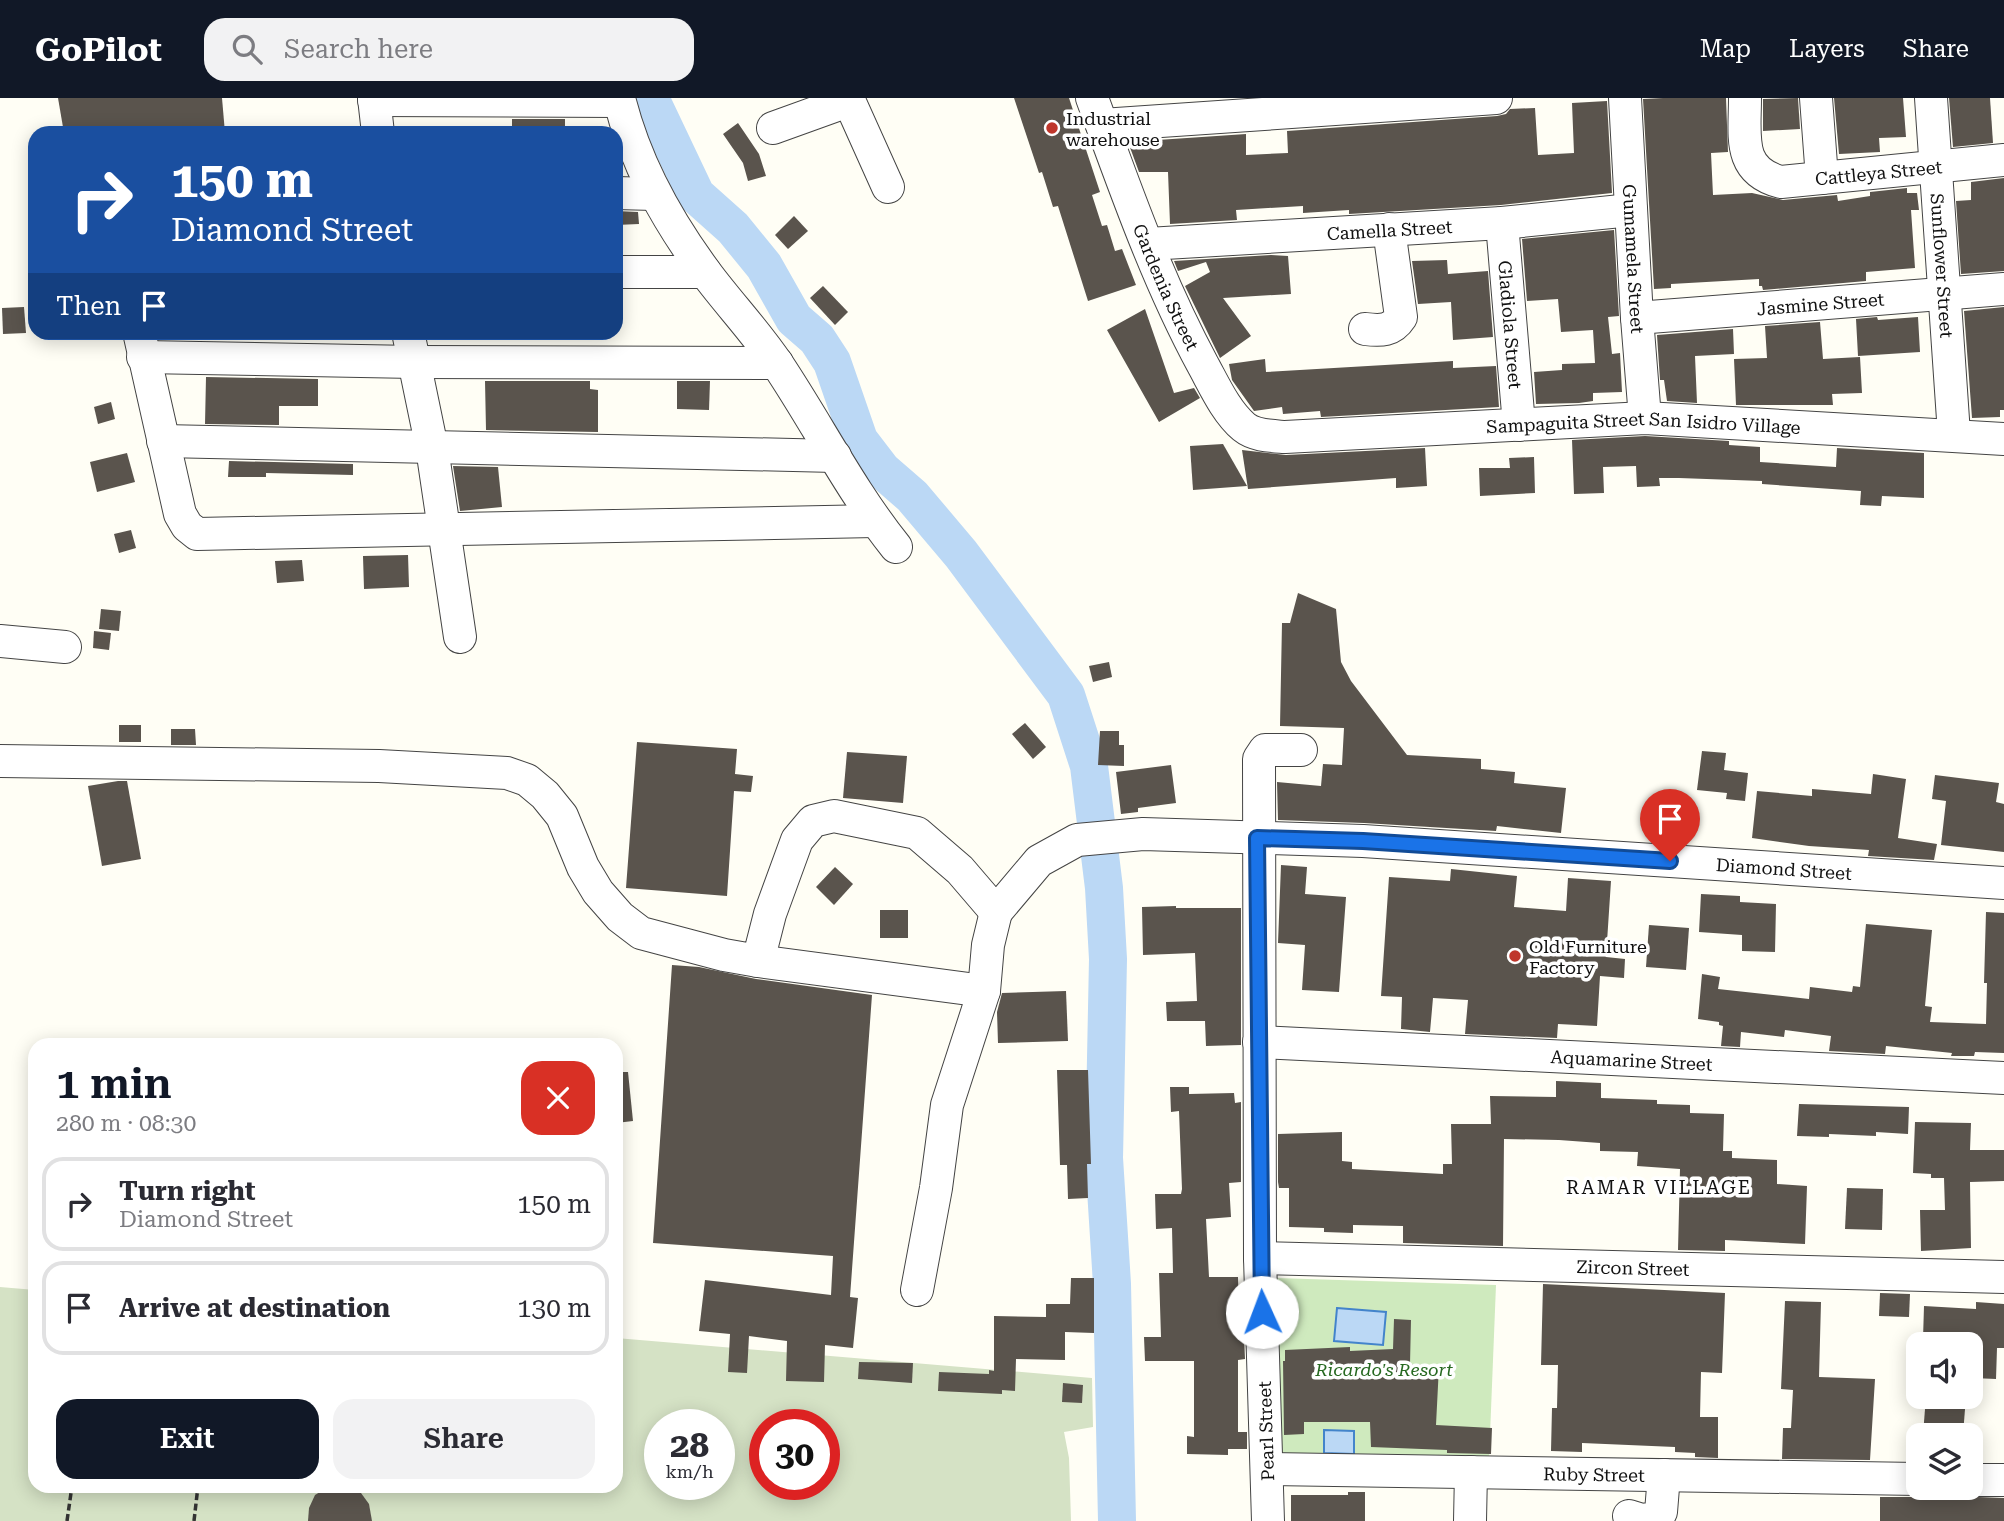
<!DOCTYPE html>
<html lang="en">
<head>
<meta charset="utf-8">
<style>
  body { margin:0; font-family:"Roboto Serif",serif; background:#f2f2f3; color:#2b2b33; height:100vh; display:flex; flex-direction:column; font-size:26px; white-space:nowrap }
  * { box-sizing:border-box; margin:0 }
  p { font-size:23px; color:#7c7c81 }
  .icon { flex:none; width:38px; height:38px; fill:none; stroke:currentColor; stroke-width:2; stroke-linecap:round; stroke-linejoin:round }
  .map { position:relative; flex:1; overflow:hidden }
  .sheet { position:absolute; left:28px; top:940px; width:595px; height:455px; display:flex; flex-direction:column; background:#fff; border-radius:21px; box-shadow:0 4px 18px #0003 }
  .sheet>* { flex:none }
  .top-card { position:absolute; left:28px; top:28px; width:595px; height:214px; border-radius:21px; box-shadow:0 4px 18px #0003; background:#1a4fa0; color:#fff; overflow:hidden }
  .buttons { position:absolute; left:1906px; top:1234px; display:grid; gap:14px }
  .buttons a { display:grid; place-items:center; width:77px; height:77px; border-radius:14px; background:#fff; box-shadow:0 4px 18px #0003; font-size:35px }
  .speed { position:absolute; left:644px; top:1311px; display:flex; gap:14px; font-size:35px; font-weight:700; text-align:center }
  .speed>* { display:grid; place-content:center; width:91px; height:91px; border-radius:50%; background:#fff; box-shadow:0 4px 18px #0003; line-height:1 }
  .speed small { font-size:18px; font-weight:400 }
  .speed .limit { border:10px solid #d22; background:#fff; color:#111 }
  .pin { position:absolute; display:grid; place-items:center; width:60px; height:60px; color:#fff; margin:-72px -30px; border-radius:50% 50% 50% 0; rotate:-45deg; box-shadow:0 0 7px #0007 }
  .pin .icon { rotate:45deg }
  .me { position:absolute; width:77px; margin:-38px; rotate:358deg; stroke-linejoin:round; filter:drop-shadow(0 0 5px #0008) }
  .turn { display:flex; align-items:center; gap:24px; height:147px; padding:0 28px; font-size:32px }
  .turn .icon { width:91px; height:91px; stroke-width:2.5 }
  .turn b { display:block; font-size:49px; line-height:60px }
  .then { display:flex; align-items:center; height:66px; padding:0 28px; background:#0003; gap:14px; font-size:26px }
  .round { display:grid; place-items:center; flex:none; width:74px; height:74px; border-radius:21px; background:#f2f2f3 }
  .headline { display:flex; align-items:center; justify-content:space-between; height:119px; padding:0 28px }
  h1 { font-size:42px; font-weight:600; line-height:52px; color:#111827 }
  .action { display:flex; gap:14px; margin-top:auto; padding:14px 28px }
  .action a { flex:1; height:80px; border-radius:21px; background:#111827; color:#fff; font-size:28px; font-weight:600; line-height:80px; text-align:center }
  .action a+a { background:#f2f2f3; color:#2b2b33 }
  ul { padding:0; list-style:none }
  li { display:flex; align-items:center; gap:21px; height:94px; margin:0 14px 10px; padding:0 14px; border:4px solid #e1e1e2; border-radius:21px }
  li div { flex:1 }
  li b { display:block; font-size:26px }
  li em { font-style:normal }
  header { display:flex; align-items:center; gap:42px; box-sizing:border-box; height:98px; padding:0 35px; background:#111827; color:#fff }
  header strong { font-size:33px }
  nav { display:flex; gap:38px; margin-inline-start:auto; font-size:24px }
  .search { width:490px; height:63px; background:#f2f2f3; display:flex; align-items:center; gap:18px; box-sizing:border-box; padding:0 24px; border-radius:21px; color:#7c7c81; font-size:26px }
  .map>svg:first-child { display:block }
</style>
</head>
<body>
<header>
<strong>GoPilot</strong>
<div class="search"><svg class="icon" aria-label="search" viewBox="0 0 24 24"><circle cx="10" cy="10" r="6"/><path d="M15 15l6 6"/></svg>Search here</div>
<nav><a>Map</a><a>Layers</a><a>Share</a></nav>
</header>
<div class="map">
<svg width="2004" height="1423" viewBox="0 0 2004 1423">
  <rect width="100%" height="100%" fill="#fffef5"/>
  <!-- green -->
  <polygon fill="#cfeabe" points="1276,1180 1496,1187 1489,1362 1274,1357"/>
  <!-- cemetery -->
  <path fill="#d5e2c5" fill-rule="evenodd" d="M0,1189L35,1192V1388H616V1240L1092,1280L1093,1329L1064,1334L1069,1360L1071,1423H0ZM660,1326H719V1386H660ZM765,1326H824V1386H765Z"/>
  <!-- water -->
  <g fill="#bbd8f5" stroke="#4384cb" stroke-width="2">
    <polygon points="1337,1210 1386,1214 1383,1247 1334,1243"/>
    <polygon points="1324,1332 1354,1333 1354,1356 1324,1355"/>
  </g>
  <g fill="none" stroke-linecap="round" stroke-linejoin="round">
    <!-- river -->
    <polyline stroke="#bbd8f5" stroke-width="38" points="650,0 696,97 733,130 764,168 794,221 817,241 832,264 859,342 882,372 912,398 961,456 1066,597 1089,668 1104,790 1108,861 1104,1060 1112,1186 1117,1423"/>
  </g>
  <!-- building -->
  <g fill="#5a544d">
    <polygon points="58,0 222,0 225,35 64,35"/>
    <polygon points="1014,0 1069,0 1100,94 1092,97 1102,128 1107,127 1115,153 1122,151 1136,187 1088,203 1058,108 1053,109 1042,74 1039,75"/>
    <polygon points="1663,0 1726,0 1728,54 1711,55 1713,97 1752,95 1783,102 1837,97 1838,103 1870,98 1870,94 1907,90 1907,95 1917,95 1919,112 1911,112 1915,170 1866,174 1866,183 1763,192 1762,188 1759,188 1759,181 1671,186 1671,190 1654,191 1643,1"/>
    <polygon points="1798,0 1800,31 1763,33 1763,1"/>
    <polygon points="1834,0 1903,0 1906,39 1879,40 1880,54 1839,56"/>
    <polygon points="1949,0 1990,0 1993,45 1953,49"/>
    <polygon points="1607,3 1612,95 1501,107 1349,116 1349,112 1303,115 1303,108 1236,112 1237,122 1170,126 1168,74 1139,74 1128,44 1246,36 1246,57 1288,55 1287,33 1497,18 1506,16 1510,11 1535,10 1538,57 1574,55 1572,5"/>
    <rect x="512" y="21" width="53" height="14"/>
    <polygon points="738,25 759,56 766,78 748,83 743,65 723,36"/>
    <polygon points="2004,80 2004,173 1961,176 1956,103 1971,102 1971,84"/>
    <polygon points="616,113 638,114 639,126 616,127"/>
    <polygon points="794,118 808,133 788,151 775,137"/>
    <polygon points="1614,132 1619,218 1608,219 1612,256 1620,255 1622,294 1593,295 1593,303 1579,305 1536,306 1534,274 1562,272 1562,266 1595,265 1593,232 1561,234 1558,201 1527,203 1522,141"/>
    <polygon points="1271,157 1288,158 1291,196 1223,200 1251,238 1220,260 1185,188 1210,174 1206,164 1178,173 1174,163"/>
    <polygon points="1447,162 1448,176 1488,173 1493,239 1453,242 1451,204 1418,206 1412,163"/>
    <polygon points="823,188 848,214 835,227 810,200"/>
    <polygon points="24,209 26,235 3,236 2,210"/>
    <polygon points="2004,209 2004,312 2000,312 2000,319 1972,320 1964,213"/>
    <polygon points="1145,211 1174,295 1194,290 1200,300 1159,324 1107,232"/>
    <polygon points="1877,219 1878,222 1918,219 1920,254 1858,258 1856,221"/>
    <polygon points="1820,224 1823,261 1860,259 1862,295 1832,296 1833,307 1736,307 1734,261 1767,260 1765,228"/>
    <polygon points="1733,231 1734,256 1695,258 1697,305 1667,303 1664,282 1660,282 1657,237"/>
    <polygon points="1265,261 1266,274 1453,263 1453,270 1496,268 1499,309 1321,319 1320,313 1283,316 1282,309 1254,313 1232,282 1229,266"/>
    <polygon points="206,279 318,281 318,308 279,308 279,327 205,326"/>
    <polygon points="485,283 590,283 590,291 598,292 598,334 486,332"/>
    <polygon points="677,283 710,283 709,312 677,311"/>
    <polygon points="111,304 115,321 98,326 94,309"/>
    <polygon points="1645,338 1729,343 1729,347 1760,349 1760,364 1836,369 1837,350 1924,355 1924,400 1882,398 1881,408 1860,407 1861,393 1762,386 1762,383 1679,380 1659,380 1660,388 1637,389 1636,368 1603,369 1604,395 1574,396 1572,342"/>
    <polygon points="1223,346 1247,388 1193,392 1190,348"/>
    <polygon points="1425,350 1427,388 1396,390 1396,380 1248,391 1242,352 1286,357"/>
    <polygon points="127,355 135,384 97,394 90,364"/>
    <polygon points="1534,359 1535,395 1480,398 1479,370 1510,370 1509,360"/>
    <polygon points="229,363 353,366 353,377 266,375 266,379 228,379"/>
    <polygon points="453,368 498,369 502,409 460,413"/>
    <polygon points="131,432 136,450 119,455 114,436"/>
    <polygon points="408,457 409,489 364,491 363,458"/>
    <polygon points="302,462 304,483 277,485 275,463"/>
    <polygon points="1298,495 1336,511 1341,564 1351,583 1407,657 1481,661 1481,671 1515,674 1514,685 1566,690 1561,735 1497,728 1496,733 1364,725 1278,722 1277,684 1321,688 1323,666 1342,667 1344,630 1280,628 1282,525 1290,525"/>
    <polygon points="101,511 121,513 119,533 99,531"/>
    <polygon points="94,533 111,535 109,552 93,550"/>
    <polygon points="1109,564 1112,579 1093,584 1089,568"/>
    <polygon points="1025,625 1046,649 1033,661 1012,636"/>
    <rect x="119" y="627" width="22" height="17"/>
    <polygon points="171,631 195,631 196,647 171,647"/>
    <polygon points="1100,633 1119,633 1119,647 1124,647 1124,668 1098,667"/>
    <polygon points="637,644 737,651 735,676 753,678 751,694 734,693 727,798 626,790"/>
    <polygon points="1702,653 1726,655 1724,672 1748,675 1745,703 1726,701 1727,695 1697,692"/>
    <polygon points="847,654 907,658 903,705 843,700"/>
    <polygon points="1171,667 1176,705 1138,710 1138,714 1121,716 1116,674"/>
    <polygon points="1873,676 1906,681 1898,740 1937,746 1934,762 1868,758 1869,752 1809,748 1752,740 1757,693 1812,698 1812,691 1871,696"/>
    <polygon points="1935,677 1999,685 1996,704 2004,706 2004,754 1941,747 1946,703 1932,701"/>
    <polygon points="118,683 127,683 141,761 102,768 88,688"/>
    <polygon points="1281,767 1307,769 1305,796 1346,799 1339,894 1302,892 1305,847 1278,845"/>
    <polygon points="835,769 853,786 834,807 816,789"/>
    <polygon points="1451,771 1517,778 1514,809 1566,813 1568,780 1611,783 1606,859 1625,861 1624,880 1600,878 1597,928 1558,926 1557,940 1465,936 1468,902 1433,900 1430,934 1401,931 1402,899 1381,898 1389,779 1450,783"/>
    <polygon points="1701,796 1740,798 1740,804 1776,806 1775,854 1742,853 1742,837 1699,834"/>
    <polygon points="1176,808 1176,810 1241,810 1241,947 1206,948 1205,923 1167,923 1166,904 1197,903 1195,855 1143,857 1142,809"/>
    <rect x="880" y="812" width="28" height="28"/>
    <polygon points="1986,814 2004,815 2004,955 1975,954 1974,958 1951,958 1952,955 1886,948 1885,956 1829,953 1831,938 1785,932 1784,939 1741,934 1740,949 1721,948 1723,928 1719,927 1719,924 1698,921 1702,876 1720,879 1718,891 1809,901 1810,889 1852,894 1853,888 1860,889 1866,826 1932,832 1925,908 1932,909 1930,924 1986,926 1987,885 1984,885"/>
    <polygon points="1649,827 1689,830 1686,872 1646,869"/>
    <polygon points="672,867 699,869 756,881 872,897 850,1199 858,1200 853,1250 825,1247 824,1284 786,1283 787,1243 749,1238 747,1275 728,1274 730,1236 699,1233 705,1182 831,1197 833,1158 653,1145"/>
    <polygon points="1066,893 1068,943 998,945 997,914 1002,895"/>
    <polygon points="1057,972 1088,972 1091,1066 1087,1066 1088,1100 1068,1101 1067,1067 1060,1067"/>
    <polygon points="616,974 628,974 633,1023 616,1025"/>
    <polygon points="1556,983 1601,985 1601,1000 1657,1002 1657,1006 1690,1007 1690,1015 1724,1016 1723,1053 1732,1053 1732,1060 1777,1062 1777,1086 1807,1088 1805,1146 1725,1142 1725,1153 1678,1152 1680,1071 1637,1068 1638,1054 1600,1053 1600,1045 1559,1042 1504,1041 1503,1148 1403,1145 1403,1128 1353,1127 1353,1135 1324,1134 1324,1130 1289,1129 1289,1090 1279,1090 1278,1084 1278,1036 1342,1034 1342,1063 1352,1064 1352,1071 1443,1076 1443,1066 1452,1066 1451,1026 1491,1026 1490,998 1556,999"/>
    <polygon points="1170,989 1189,989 1189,996 1234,995 1235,1005 1241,1004 1241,1084 1229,1085 1231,1119 1206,1121 1209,1179 1238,1179 1239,1217 1243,1217 1245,1261 1238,1262 1238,1334 1247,1334 1247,1351 1228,1351 1228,1357 1187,1356 1187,1338 1194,1339 1194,1263 1145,1263 1144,1239 1161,1239 1159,1175 1173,1175 1172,1130 1156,1131 1155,1096 1181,1096 1182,1091 1179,1013 1171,1014"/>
    <polygon points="1799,1006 1909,1009 1908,1036 1876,1034 1876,1038 1829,1036 1829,1039 1797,1038"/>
    <polygon points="1915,1024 1971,1025 1970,1052 2004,1052 2004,1083 1970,1084 1971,1150 1921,1153 1920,1112 1945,1112 1944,1080 1931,1080 1931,1076 1913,1075"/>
    <polygon points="1847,1090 1883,1091 1882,1132 1845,1131"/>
    <polygon points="1071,1180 1094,1180 1094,1235 1065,1234 1065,1262 1016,1261 1015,1293 1002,1292 1002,1296 938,1293 939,1274 989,1276 989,1272 994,1273 994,1218 1046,1219 1046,1206 1070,1206"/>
    <polygon points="1543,1186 1725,1195 1722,1275 1701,1274 1700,1319 1718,1319 1718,1360 1695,1359 1695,1355 1675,1354 1675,1349 1582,1345 1582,1354 1551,1353 1552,1310 1557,1310 1558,1267 1541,1267"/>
    <polygon points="1880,1195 1910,1196 1909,1219 1879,1218"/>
    <polygon points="1785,1203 1821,1204 1819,1279 1875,1281 1870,1362 1782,1361 1783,1330 1791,1330 1793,1292 1781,1291"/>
    <polygon points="1976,1204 2004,1206 2004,1250 1997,1250 1996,1281 1973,1280 1975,1248 1968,1246 1968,1243 1923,1241 1924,1208 1976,1211"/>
    <polygon points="1394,1221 1411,1222 1410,1266 1439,1268 1436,1327 1492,1330 1491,1356 1447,1355 1447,1352 1371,1349 1370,1324 1304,1324 1304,1336 1284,1337 1283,1263 1285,1263 1285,1252 1350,1249 1350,1253 1393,1251"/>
    <polygon points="859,1264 913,1265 912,1285 858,1281"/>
    <polygon points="1063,1285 1083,1287 1082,1305 1062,1304"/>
    <polygon points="1926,1298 1966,1298 1963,1337 1923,1337"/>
    <polygon points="330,1388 351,1388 361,1395 369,1406 372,1423 308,1423 309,1410 315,1397"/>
    <polygon points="1348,1394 1365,1394 1365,1423 1291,1423 1291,1397 1348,1397"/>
    <polygon points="1927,1397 2004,1400 2004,1423 1880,1423 1880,1399 1918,1399"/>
  </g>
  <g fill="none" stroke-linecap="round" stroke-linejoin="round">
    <defs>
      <g id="minor">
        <polyline points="374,0 378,35"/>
        <path d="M619,0C635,65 666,121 706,175C729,206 756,234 778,267C818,327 851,393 896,449"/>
        <polyline points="848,0 888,89"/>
        <path id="s1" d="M1092,0C1125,90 1157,182 1203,267C1214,287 1226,314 1244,329C1255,338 1272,338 1285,339L1645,320L2004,341"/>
        <path id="s2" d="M1625,0L1637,220L1645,320"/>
        <path id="s3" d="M1745,0C1745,38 1737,73 1781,84L2004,62"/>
        <polyline points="1816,0 1822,80"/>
        <path id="s4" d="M1931,0L1954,336"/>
        <polyline points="374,2 619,3"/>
        <polyline points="1102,27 1496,0"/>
        <polyline points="773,30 848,3"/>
        <polyline points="616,95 654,96"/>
        <path id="s5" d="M1502,125L1519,327"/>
        <path id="s6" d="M1148,146L1502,125L1631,112"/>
        <polyline points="616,174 705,174"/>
        <path id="s7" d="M1637,220L2004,191"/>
        <path d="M1365,231C1381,233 1392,233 1401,219L1389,131"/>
        <polyline points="139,234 180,416 187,428 197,436 875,423"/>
        <polyline points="408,234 432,350 460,539"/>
        <polyline points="143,259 414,264 777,265"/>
        <polyline points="163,343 835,358"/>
        <polyline points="0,543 65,549"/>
        <path id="s8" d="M0,663L379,668L507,675L527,682L545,697L562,718L583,769L598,794L620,819L641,835L724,857L758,863L770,816L797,742L813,723L834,718L917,735L960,772L996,814L1039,763L1077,742L1143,736L1363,743L2004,785"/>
        <polyline points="758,863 984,893"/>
        <path id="s9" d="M1259,944L2004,980"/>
        <path id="s10" d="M1260,1160L2004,1179"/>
        <polyline points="917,1192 936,1090 947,1007 984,893 988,847 996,814"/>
        <path id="s11" d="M1268,1371L1918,1381"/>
        <polyline points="1970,1382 2004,1382"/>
        <polyline points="1629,1418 1642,1422 1655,1420 1661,1414 1664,1377"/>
        <polyline points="1268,1423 1260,1160 1259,661 1265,652 1301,652"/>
        <polyline points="1470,1423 1471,1374"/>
      </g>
    </defs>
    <!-- minor casing -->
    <use href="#minor" stroke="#444" stroke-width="34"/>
    <!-- path -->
    <g stroke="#333" stroke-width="3.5" stroke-dasharray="7 3.5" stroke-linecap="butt">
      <polyline points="67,1423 72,1388"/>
      <polyline points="194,1423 198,1388"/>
    </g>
    <!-- minor -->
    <use href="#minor" stroke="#fff" stroke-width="32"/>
  </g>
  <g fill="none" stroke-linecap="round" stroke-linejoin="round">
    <defs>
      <polyline id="route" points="1262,1214 1257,740 1363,743 1670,763"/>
    </defs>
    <!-- route casing -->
    <use href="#route" stroke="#114b97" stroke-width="18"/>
    <!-- route -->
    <use href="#route" stroke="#1a73e8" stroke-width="12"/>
  </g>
  <!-- markers -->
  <g fill="#bf362b" stroke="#fff" stroke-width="2.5">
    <circle cx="1052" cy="30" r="7"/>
    <circle cx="1515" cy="858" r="7"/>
  </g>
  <g text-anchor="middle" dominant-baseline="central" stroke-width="7" stroke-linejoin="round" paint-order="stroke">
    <!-- poi labels -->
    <g font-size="18" fill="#111" stroke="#fff" text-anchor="start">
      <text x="1066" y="20">Industrial<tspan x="1066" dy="21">warehouse</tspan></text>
      <text x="1529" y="848">Old Furniture<tspan x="1529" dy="21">Factory</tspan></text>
    </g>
    <!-- street labels -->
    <g font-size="18" fill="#111" stroke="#fff">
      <text stroke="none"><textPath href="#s3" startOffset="200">Cattleya Street</textPath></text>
      <text stroke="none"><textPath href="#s6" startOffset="242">Camella Street</textPath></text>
      <text stroke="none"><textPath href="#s2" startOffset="161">Gumamela Street</textPath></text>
      <text stroke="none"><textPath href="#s4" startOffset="168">Sunflower Street</textPath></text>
      <text stroke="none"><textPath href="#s1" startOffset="203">Gardenia Street</textPath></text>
      <text stroke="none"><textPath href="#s7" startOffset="184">Jasmine Street</textPath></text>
      <text stroke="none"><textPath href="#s5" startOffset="102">Gladiola Street</textPath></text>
      <text stroke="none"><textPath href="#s1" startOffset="766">Sampaguita Street San Isidro Village</textPath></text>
      <text stroke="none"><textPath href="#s8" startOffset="2032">Diamond Street</textPath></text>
      <text stroke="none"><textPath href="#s9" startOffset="373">Aquamarine Street</textPath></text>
      <text stroke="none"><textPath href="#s10" startOffset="373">Zircon Street</textPath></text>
      <text transform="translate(1266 1333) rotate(-92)">Pearl Street</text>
      <text stroke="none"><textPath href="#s11" startOffset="326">Ruby Street</textPath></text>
    </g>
    <!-- park labels -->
    <g font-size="18" font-style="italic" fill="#276921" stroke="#fff">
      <text x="1384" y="1271">Ricardo's Resort</text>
    </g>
    <!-- neighbourhood labels -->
    <g font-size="19" letter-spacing="2" fill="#111" stroke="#fff">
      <text x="1659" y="1089">RAMAR VILLAGE</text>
    </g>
  </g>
</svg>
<div class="buttons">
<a><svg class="icon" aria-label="sound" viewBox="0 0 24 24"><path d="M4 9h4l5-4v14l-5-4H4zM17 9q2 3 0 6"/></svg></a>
<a><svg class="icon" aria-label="layers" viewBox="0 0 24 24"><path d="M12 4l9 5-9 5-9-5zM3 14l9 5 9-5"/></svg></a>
</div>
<div class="speed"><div>28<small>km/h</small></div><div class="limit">30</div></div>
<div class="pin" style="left:1670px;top:763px;background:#d93025"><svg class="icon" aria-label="arrive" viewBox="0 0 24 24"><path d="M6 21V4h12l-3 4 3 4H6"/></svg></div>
<svg class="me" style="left:1262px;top:1214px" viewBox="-20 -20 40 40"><circle r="19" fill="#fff"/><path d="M0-13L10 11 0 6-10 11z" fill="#1a73e8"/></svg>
<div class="top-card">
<div class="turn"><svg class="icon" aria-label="right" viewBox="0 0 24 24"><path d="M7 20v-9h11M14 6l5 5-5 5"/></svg><div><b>150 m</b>Diamond Street</div></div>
<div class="then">Then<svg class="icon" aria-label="arrive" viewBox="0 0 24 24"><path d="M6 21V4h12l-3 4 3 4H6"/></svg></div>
</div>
<section class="sheet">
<div class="headline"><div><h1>1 min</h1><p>280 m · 08:30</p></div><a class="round" style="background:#d93025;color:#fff"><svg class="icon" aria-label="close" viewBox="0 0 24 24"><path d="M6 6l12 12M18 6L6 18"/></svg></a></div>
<ul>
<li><svg class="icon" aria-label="right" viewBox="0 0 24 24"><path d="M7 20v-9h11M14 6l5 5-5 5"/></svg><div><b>Turn right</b><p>Diamond Street</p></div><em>150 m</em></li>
<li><svg class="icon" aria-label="arrive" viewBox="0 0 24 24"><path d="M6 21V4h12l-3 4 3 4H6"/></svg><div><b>Arrive at destination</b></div><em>130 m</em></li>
</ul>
<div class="action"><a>Exit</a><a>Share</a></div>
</section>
</div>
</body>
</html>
